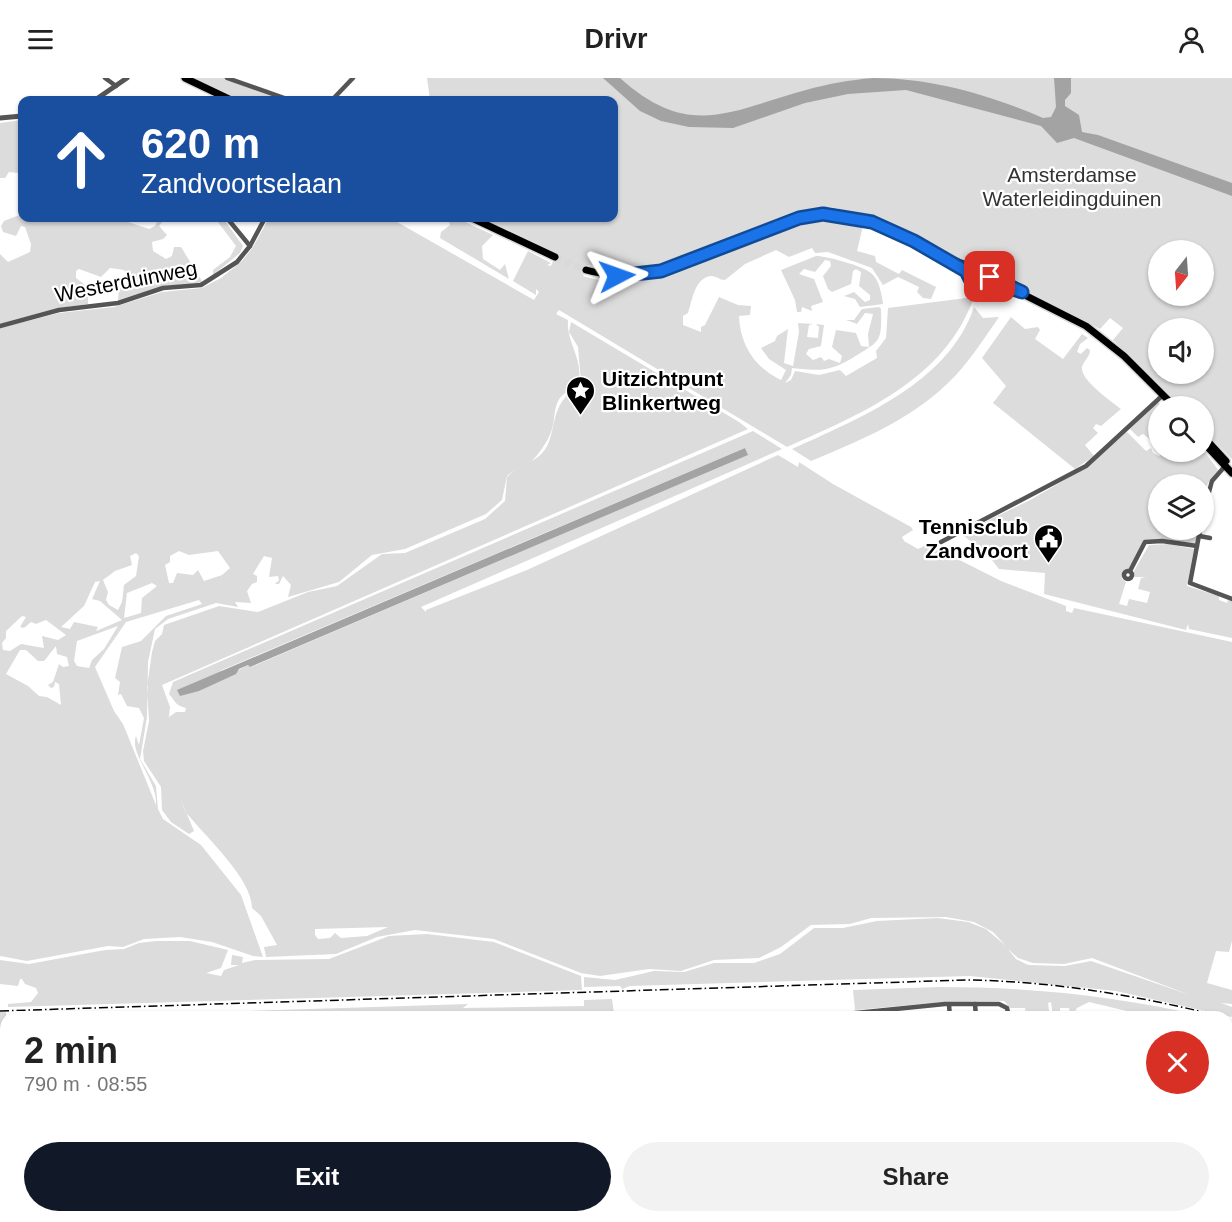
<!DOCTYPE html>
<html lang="en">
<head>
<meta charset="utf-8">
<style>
  body { margin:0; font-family:Helvetica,sans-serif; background:#f2f2f2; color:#222; height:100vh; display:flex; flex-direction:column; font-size:22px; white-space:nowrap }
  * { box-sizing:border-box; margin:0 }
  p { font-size:20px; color:#767676 }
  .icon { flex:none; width:33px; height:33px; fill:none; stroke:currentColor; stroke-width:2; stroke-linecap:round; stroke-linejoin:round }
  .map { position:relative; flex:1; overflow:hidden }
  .sheet { position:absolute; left:0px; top:933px; width:1233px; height:212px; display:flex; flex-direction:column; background:#fff; border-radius:18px 18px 0 0; box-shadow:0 2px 4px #0004 }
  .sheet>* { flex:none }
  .banner { position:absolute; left:18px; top:18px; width:600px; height:126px; border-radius:12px; box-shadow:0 2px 4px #0004; background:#1a4fa0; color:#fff; overflow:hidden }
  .needle { width:39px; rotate:197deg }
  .buttons { position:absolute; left:1148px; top:162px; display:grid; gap:12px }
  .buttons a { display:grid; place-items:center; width:66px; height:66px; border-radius:50%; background:#fff; box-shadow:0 2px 4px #0004; font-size:30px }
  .pin { position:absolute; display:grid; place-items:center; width:51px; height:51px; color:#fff; margin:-26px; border-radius:12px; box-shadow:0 3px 9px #0006 }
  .me { position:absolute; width:66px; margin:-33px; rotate:86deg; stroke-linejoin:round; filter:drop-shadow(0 0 4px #0008) }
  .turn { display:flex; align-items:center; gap:21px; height:126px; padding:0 24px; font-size:27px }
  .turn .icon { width:78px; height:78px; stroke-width:2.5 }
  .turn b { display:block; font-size:42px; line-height:51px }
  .round { display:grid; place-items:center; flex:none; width:63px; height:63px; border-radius:32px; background:#f2f2f2 }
  .head { display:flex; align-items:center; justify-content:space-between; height:102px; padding:0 24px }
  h1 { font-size:36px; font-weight:600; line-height:45px }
  .cta { display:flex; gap:12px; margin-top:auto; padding:12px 24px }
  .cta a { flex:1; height:69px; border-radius:36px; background:#111827; color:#fff; font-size:24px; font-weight:600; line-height:69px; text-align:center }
  .cta a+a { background:#f2f2f2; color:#222 }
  header { display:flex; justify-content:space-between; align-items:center; height:78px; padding:0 24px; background:#fff; font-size:27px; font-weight:600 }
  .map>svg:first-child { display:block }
</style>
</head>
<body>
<header><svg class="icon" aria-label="menu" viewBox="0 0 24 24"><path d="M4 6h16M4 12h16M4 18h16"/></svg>Drivr<svg class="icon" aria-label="person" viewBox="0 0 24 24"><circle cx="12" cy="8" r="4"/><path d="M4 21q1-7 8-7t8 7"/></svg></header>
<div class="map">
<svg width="1232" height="1144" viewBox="0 0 1232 1144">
  <rect width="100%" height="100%" fill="#fff"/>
  <!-- green -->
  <g fill="#dcdcdc" fill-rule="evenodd">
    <polygon points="193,0 223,0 286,22 237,22"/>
    <path d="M427,0H1232V381L1203,352V328H1180L1113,262L1123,250L1110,240L1100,251L996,197L997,194L994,191L997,184L987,178L961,181L876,139L830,129L796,133L705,169L684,181L652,191L627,193L588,187L583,198C690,231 764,118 863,148L857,173L875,178L876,184L899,196L902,192L936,209L931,221L923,220L917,214L919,209L898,199L883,207L872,190L828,174L815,175L812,170L789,179L776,172L745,186L725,202C719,202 717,198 711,198C694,200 692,224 688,235L683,238V247L701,254V249L705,247L719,219L738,227L751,228L750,237L739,238C740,267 755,290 781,302L786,292L769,281L761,270L775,263L777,258L788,251L784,285L793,288L799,254L798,245L813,246L809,247L807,259L818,260L819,249L816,246L824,247L821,268L809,271L806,276L813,282L821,279L824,283L829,281L840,285L842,278L832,269L836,252L856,255L861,268L869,269L868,256L873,236L865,235L857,246L846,242H854L862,231L879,229L881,231C882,265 880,263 854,279C829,294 821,293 792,290L791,297L785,305L791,302L795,293L819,297L840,292L846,298L877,280L876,273L886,260L888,230L974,219C945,302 861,336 787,369L559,232L556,236L568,242C566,263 582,279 579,301C577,311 566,312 560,320C554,328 555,338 553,347C550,361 541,373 532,383C555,371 550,347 559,329C563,319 574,312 581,304L578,269L569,254L571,244L739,344L748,351L162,607L170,629L169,639L176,634H185L186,630C175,627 176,624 169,616L173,604L753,353L782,371L421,529L426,534V532L527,492L778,377L798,389L799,384L833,406L911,449L913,452L902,459L904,463L918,471L928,466L1001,503L1066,528V533L1072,535L1074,530L1232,564V863L1229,874L1216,873L1207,905L1232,912V926L1221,925L1232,929V939L1116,913L970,898L630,908L622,911L620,908L584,909V899L615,902L654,893L684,894L714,885H754L780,876L814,850H843L877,843L938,840L968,844L986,851L1006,868L993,854L974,844L946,839L871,840L850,846L811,847L781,869L759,880L714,882L681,893L649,891L600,898L581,895L494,861L415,852L377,859L336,876L266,879L264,869L277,867L261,838L252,830C252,801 207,760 189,738C184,733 182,723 179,717L194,753L189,756L171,744L162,732L161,709L144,683L143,673L149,643L147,609L152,574L155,563L162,556L164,547L219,528L258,534L308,514L337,508L382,476L405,475L485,441L505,423L507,399L517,390L507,398L502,422L486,436L405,471L372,477L339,504L288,519L291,507L283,498L279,506H275L279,502L278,498L269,499L272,480L264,478L253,496L257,498V504L252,506L247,513L251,525L235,524L238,529L216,525L168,541L155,551L148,584L147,639L140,681L156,708L158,731L163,741L201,767L241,817L263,879L253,878L212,864L180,859L144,861L123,869L108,868L27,883L0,878V250L59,235L114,229L162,214L202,210L221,200L242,183L253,169L269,140H390L534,222L539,214L536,211V217L513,203L528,173L551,185L547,187L551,188L557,175L484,140H614V22H430ZM1158,172H1203V218H1158ZM1158,250H1203V296H1158ZM745,370L747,377L251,589L248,587L199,613L222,592ZM179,473L189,477L218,473L230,490L222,497L204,503L198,492L193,497L177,495L173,505H169L165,487L170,484V478ZM136,475L139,478L136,498L124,507L122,524L118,532L109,527L106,522L108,514L103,502L115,493L132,487L130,478ZM100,503L92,521L100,523L122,542L96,553L98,549L74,544L70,551L61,549L84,528L95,504ZM152,505L157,508L142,520L141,535L124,540L127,515ZM199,522L202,526L166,538L141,563L122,569L115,600L120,604L118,617L121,616L127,628L139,630L144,640L139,667L136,658C129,675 158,704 156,727L123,646L114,633L95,589L126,544ZM22,538L26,539L20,549L24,550L31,544L36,546L46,542L66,557L58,562L42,558L44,570L21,566L10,573L3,572L2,565L6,560V553ZM118,548L104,571L92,582L89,590L77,588L74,583L77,563ZM56,568L57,576L67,579L69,588L63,589L59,586L53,604L48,607L51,610L54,609L55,604L59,606L61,627L47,619L39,618L28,608L6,596L20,572H26L38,583H44ZM388,849L367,858L341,860L335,855L330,860L318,861L315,857V851ZM1008,871L1018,880L1033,885L1064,886L1092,880L1190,917L1091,883L1065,888L1028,887L1016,881Z"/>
    <polygon points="22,42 22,108 18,95 9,94 5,100 0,100 0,45"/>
    <polygon points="22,136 22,140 121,140 125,143 149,151 155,148 159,140 165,140 159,148 167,157 163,161 152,164 153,173 166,181 172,178 174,169 181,169 203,205 164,208 118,222 119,210 129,210 132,207 124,192 110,190 101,199 79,191 76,193 76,200 88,209 88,226 59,230 0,246 0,176 8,184 30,174 31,166 25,149 21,148 16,158 3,154 1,148 4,143"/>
    <polygon points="215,140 223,140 243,168 240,175 213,197 213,192 230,179 236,168"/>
    <polygon points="448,140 457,140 493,157 482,168 483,181 500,192 505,186 509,201 440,160 441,154 450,147"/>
    <path d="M816,178C827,178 863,188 871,195C879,201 882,217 883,226L860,229L855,221L844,218L854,214L865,224L870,222V217L859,208L861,194L856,191L853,193L851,206L832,214L828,211L823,198L831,188L830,183L825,182L815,194L804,191L799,196L814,201L823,224L811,228L812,233L802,229L801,234H797L795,222L781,192Z"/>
    <path d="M974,229L983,240L999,239C983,262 968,286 948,305C910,342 859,363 811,383L792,371C858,341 949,305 974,229Z"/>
    <path d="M1011,239L1025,251L1038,249L1040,252L1035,261L1063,281L1082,256L1088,260L1080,266L1077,274L1081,276L1087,270L1090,272C1090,279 1084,282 1082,289C1080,302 1111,323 1121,331L1101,348L1096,346L1093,350L1098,355L1085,367L1094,378L1075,391L993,325L1006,308L982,280Z"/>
    <polygon points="1158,324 1162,328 1158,328 1158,363 1154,364 1143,356 1138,359 1130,351"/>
    <polygon points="1127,354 1146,373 1151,370 1153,375 1159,378 1165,374 1203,374 1203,371 1218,392 1207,407 1203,422 1203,406 1158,406 1158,452 1198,452 1195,467 1146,464 1130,491 1123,496 1122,501 1126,504 1119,526 1127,528 1129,521 1147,525 1150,514 1138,511 1141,500 1146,499 1134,499 1134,493 1149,467 1169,466 1194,471 1187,508 1219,518 1219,522 1227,525 1228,522 1232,523 1232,560 1189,551 1188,546 1186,552 1044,516 1045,495 999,491 988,477 964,458 963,455 1032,421 1080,393"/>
    <polygon points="427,856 494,864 581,898 582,912 8,929 8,926 31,924 38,915 36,910 25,906 22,901 20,901 18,908 0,906 0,882 29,886 105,872 124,871 139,865 156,863 190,863 228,872 221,890 206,895 221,898 224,892 239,887 231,887 232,877 243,879 242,885 255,882 329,881 389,858"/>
    <path d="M939,909C1030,909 1118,918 1207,939H1152L1089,924L1077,930L1074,935L1070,936L1069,930H1060V938L1072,939H1053L1051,924L1048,925L1050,939H1026L1025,930H1010L1004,923L945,924L855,932L853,912Z"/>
    <polygon points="612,921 614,935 608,935 603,939 592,939 587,934 588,939 52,939 468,926 463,930 584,928 584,922"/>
    <polygon points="0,934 6,934 6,1138 585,1138 585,1144 0,1144"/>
    <polygon points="1227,1047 1232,1055 1232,1143 1228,1139 1223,1144 1150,1144 1144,1139 1227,1138"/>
  </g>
  <!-- water -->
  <g fill="#a3a3a3">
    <path d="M603,0H620C689,62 729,33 806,12C827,6 850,2 873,0C932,0 990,17 1043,40L1051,39L1056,29L1054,0H1071V15L1065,22V28L1079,37L1082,54L1098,57L1232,105V118L1074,60L1057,65L1041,48L906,12L848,16L805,25L733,50L689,49L661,43L640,33Z"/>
    <polygon points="745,370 748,377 250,589 248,587 239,591 236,596 199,613 180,618 177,612"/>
  </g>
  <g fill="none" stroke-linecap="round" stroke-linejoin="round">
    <!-- primary-tunnel -->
    <polyline stroke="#d9d9d9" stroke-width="7" stroke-dasharray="7 3.5" stroke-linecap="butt" points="555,179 586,192"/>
    <defs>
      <g id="primary">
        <polyline points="185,0 231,22"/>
        <polyline points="472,140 555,179"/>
        <circle cx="976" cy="195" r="10"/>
        <path d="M586,192C648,210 709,175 766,153C784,145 803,137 823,136C876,134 921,172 969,188"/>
        <polyline points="985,197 1086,248 1124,278 1174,328"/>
        <polyline points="1203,358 1226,383"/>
        <polyline points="1203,364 1232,395"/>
      </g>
    </defs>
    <!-- primary casing -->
    <use href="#primary" stroke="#dbdbdb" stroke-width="10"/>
    <!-- minor -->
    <g stroke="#555" stroke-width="4.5">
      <polyline points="105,0 116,8"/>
      <polyline points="227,0 290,22"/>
      <polyline points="332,22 353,0"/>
      <polyline points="227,140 250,168"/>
      <polyline points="968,212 971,203"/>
      <polyline points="0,248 59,232 118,225 163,210 201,207 237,184 250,168 265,140"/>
      <polyline points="1203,436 1212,403 1226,387"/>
      <polyline points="1200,452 1190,505 1232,521"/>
      <polyline points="1199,458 1210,460"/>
      <polyline points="941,464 1086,388 1163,317"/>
      <circle cx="1128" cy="497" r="4"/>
      <polyline points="1130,493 1145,464 1162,463 1197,468"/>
      <polyline points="975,926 976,939"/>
      <polyline points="949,927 950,939"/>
      <polyline points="608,939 682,936 686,939"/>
      <polyline points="816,939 945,926 999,926 1007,930 1009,939"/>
      <polyline points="1232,993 1227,996 1232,1003"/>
      <polyline points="668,1138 668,1144"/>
      <polyline points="709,1138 710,1144"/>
      <polyline points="749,1138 749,1144"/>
      <polyline points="787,1138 787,1144"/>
      <polyline points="826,1138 827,1144"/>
      <polyline points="866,1138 866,1144"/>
      <polyline points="1001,1138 1004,1144"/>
      <polyline points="1105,1138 1108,1144"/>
      <polyline points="1137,1138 1139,1144"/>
      <polyline points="620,1144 621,1138"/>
      <polyline points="1044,1144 1052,1138"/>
      <polyline points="1094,1144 1102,1138"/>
    </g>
    <!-- tertiary -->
    <g stroke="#555" stroke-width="5">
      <polyline points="95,22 127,0"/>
      <polyline points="0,40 22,38"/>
    </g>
    <!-- primary -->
    <use href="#primary" stroke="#000" stroke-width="7"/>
    <!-- rail -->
    <path stroke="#000" stroke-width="1.5" stroke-dasharray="9 3 1.5 3" stroke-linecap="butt" d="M0,933L966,902C1054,903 1139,918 1224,939"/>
  </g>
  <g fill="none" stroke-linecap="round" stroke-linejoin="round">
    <defs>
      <polyline id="route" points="617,198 661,193 799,140 823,136 872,144 914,163 966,193 971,203 983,201 1022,214 990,199"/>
    </defs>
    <!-- route casing -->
    <use href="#route" stroke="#114b97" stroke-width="15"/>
    <!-- route -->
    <use href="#route" stroke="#1a73e8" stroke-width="10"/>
  </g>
  <!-- icons -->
  <defs>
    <symbol id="sight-pin" viewBox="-11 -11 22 30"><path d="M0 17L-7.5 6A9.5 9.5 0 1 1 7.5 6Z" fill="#000" stroke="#fff"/><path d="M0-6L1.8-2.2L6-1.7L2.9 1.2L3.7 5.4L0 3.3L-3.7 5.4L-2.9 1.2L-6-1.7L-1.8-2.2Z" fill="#fff"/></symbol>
    <symbol id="civic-pin" viewBox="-11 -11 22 30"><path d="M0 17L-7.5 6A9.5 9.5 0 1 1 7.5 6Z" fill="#000" stroke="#fff"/><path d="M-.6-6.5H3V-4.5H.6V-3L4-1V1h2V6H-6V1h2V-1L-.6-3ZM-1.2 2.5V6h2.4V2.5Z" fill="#fff"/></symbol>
  </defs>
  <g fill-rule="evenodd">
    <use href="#sight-pin" x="564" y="296" width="33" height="45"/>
    <use href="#civic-pin" x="1032" y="444" width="33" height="45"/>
  </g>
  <g text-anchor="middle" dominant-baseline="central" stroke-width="4.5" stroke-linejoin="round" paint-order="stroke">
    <!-- park labels -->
    <g font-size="21" fill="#333" stroke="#fff">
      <text x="1072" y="96">Amsterdamse<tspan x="1072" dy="24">Waterleidingduinen</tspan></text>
    </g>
    <!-- street labels -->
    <g font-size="21" fill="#000" stroke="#fff">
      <text transform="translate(126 203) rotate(-11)">Westerduinweg</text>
    </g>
    <!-- poi labels -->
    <g font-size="21" font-weight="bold" fill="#000" stroke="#fff" text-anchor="start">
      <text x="602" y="300">Uitzichtpunt<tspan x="602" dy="24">Blinkertweg</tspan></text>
      <text x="1028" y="448" text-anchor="end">Tennisclub<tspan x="1028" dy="24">Zandvoort</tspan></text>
    </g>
  </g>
</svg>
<div class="buttons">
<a><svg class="needle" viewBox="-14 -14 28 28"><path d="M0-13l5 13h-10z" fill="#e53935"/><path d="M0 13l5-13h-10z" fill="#767676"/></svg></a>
<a><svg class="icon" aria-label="sound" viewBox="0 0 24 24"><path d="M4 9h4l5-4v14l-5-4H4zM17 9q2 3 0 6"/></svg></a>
<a><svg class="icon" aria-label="search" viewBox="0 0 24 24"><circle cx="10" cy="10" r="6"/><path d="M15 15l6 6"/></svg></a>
<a><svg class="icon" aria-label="layers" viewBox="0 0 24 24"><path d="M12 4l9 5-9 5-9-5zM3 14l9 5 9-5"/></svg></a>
</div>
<div class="pin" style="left:990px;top:199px;background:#d93025"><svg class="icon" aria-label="arrive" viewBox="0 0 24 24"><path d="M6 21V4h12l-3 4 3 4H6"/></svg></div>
<svg class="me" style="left:617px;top:198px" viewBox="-20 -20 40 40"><path d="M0-17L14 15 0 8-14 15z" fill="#1a73e8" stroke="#fff" stroke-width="4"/></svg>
<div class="banner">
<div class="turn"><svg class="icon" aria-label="ahead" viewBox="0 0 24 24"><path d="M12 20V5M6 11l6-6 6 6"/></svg><div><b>620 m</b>Zandvoortselaan</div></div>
</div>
<section class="sheet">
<div class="head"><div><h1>2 min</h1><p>790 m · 08:55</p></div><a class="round" style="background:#d93025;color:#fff"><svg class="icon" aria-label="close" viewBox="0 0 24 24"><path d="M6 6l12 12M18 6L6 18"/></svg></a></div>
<div class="cta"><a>Exit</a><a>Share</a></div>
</section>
</div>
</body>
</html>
